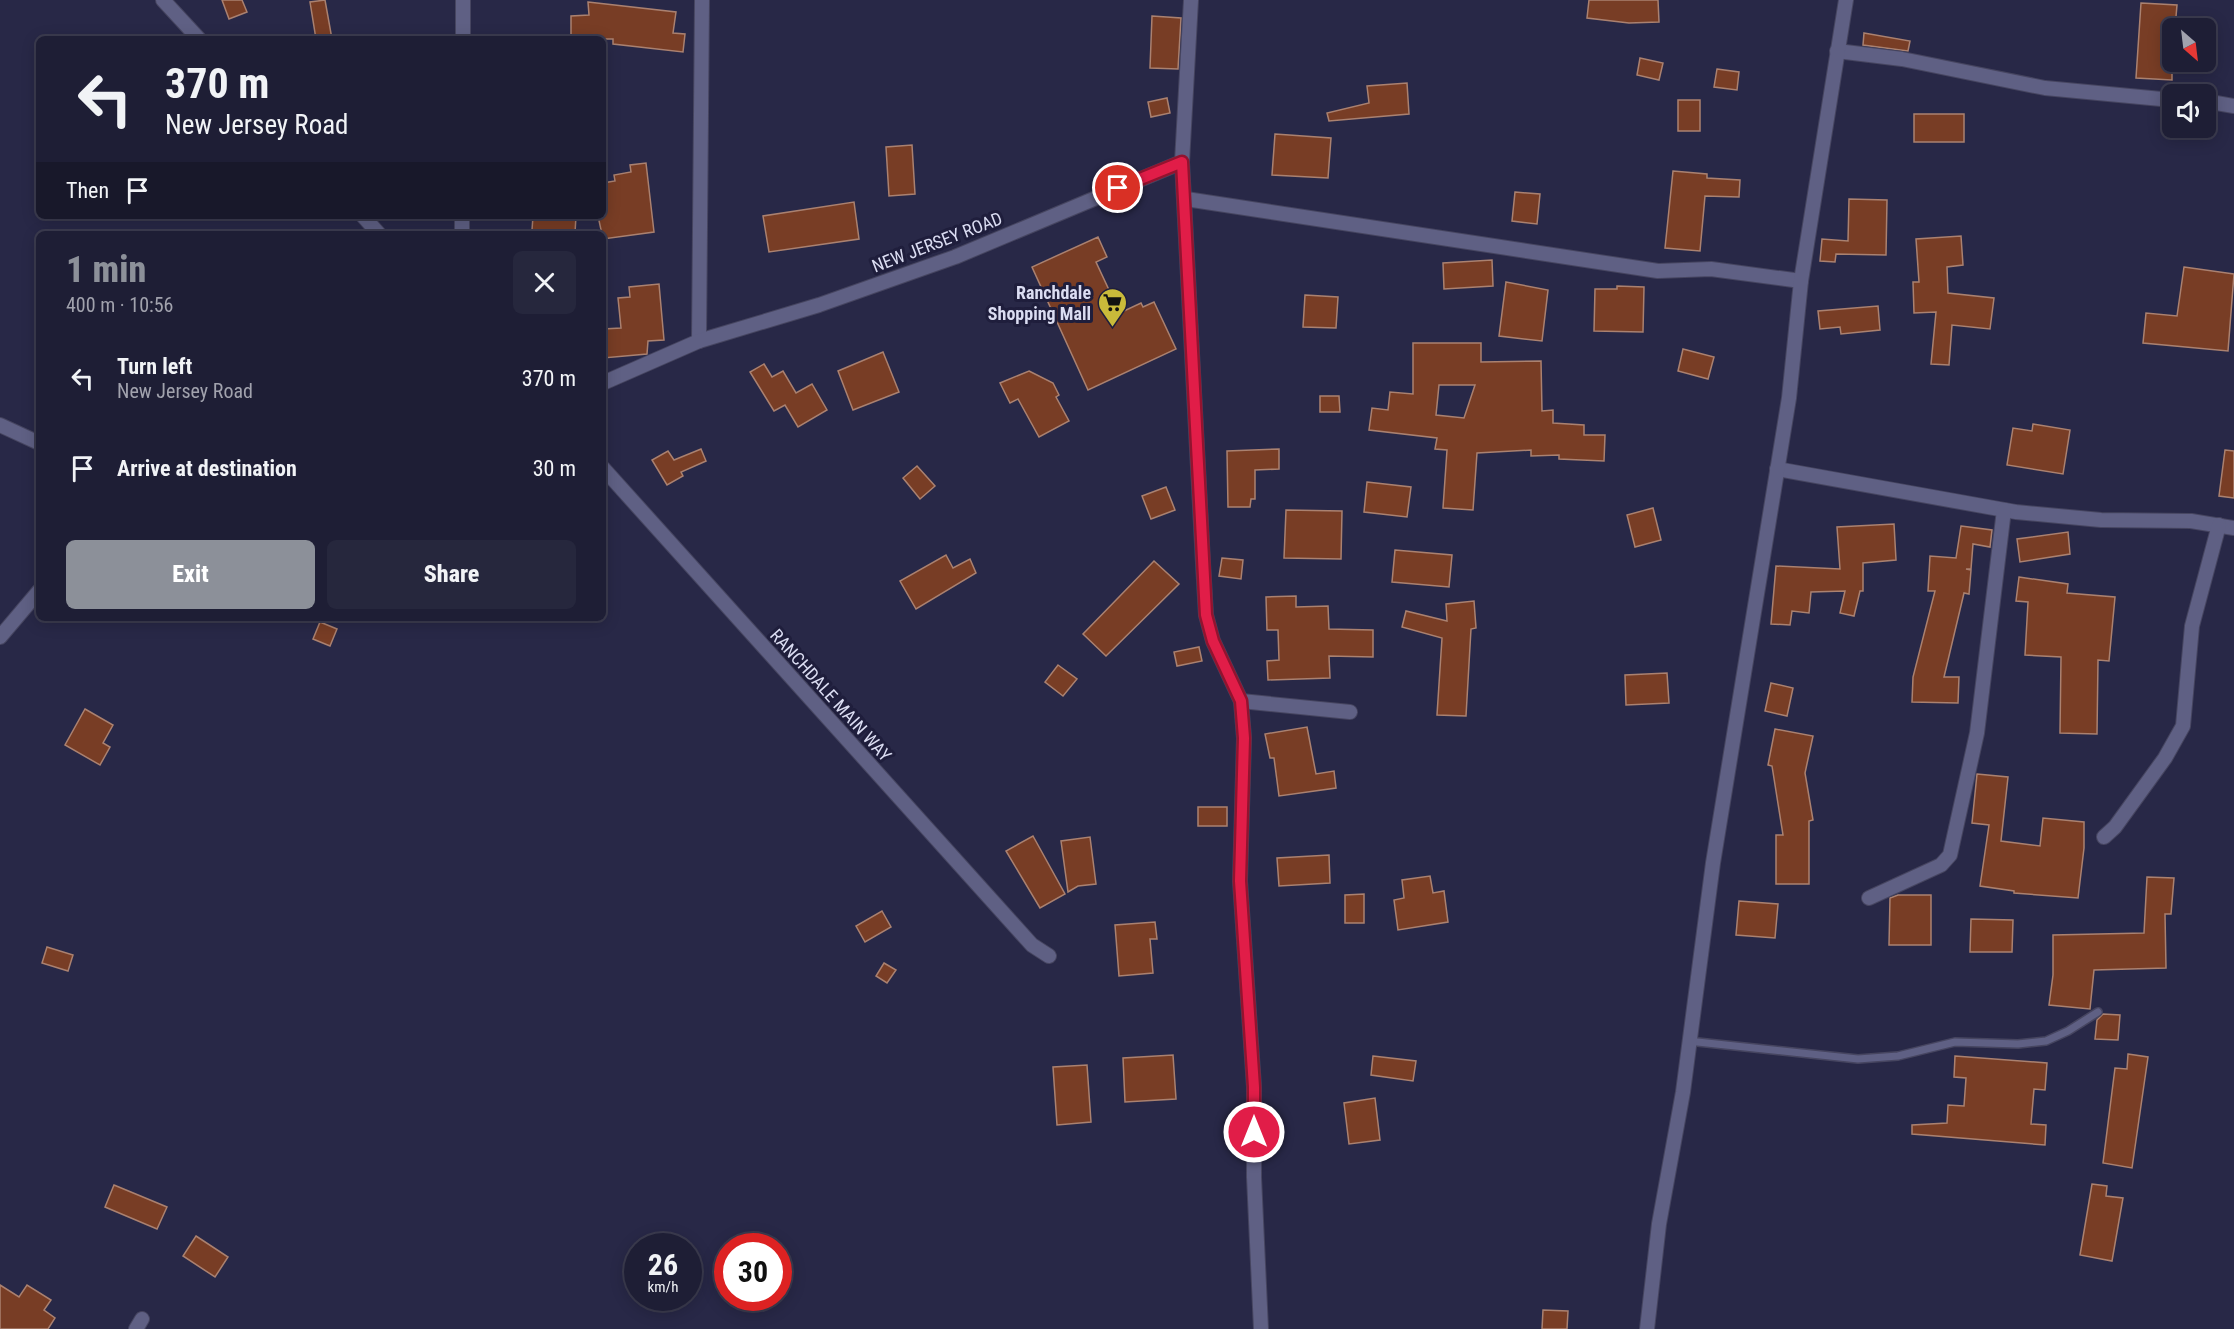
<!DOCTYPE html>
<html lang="en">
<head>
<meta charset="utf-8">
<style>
  body { margin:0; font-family:"Roboto Condensed",sans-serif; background:#26273d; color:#f1f3f6; height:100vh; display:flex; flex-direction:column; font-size:22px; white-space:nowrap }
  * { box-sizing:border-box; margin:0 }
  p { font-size:20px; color:#a1a2ad }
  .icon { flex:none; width:33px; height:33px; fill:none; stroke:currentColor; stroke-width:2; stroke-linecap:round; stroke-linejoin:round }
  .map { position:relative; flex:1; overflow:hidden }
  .details { position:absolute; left:36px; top:231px; width:570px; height:390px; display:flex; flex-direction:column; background:#1e1e35; border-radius:9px; box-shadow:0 3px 15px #0003,0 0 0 2px #3c3c50 }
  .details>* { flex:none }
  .banner { position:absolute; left:36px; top:36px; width:570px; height:183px; border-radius:9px; box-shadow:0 3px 15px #0003,0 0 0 2px #3c3c50; background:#1e1e35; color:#f1f3f6; overflow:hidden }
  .needle { width:39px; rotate:152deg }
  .buttons { position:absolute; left:2162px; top:18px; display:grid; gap:12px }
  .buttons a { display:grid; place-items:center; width:54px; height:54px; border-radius:9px; background:#1e1e35; box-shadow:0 3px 15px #0003,0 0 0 2px #3c3c50; font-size:30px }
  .speed { position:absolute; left:624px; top:1233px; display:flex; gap:12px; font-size:30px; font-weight:700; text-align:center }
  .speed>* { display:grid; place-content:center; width:78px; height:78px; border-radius:50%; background:#1e1e35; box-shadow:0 3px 15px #0003,0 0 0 2px #3c3c50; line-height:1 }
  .speed small { font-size:15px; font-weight:400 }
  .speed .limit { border:9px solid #d22; background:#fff; color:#111 }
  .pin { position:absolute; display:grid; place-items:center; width:51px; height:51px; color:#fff; margin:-26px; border:3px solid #fff; border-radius:50%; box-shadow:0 2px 6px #0007 }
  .me { position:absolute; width:66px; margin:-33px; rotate:0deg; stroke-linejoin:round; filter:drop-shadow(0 0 4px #0008) }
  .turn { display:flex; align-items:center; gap:21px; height:126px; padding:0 30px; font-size:27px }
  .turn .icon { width:78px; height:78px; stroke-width:2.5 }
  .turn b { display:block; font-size:42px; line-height:51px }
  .then { display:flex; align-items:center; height:57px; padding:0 30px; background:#0003; gap:12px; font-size:22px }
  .round { display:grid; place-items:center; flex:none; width:63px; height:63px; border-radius:9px; background:#26273d }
  .overview { display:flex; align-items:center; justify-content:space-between; height:102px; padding:0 30px }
  h1 { font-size:36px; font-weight:800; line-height:45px; color:#8c9099 }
  .primary-button { display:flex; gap:12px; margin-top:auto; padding:12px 30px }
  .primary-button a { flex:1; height:69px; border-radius:9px; background:#8c9099; color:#fff; font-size:24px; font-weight:800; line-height:69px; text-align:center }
  .primary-button a+a { background:#26273d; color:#f1f3f6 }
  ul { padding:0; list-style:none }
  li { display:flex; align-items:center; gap:18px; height:90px; padding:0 30px }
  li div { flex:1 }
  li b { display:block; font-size:22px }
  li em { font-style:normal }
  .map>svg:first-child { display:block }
</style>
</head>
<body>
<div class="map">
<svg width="2234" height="1329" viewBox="0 0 2234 1329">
  <rect width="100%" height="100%" fill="#282847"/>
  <!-- building -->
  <g fill="#783d25" stroke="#aa8170" stroke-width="1.5" fill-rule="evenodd">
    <polygon points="222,0 242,0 247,12 229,19"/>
    <polygon points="325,0 332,39 316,39 310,2"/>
    <polygon points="1589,0 1658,0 1659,22 1629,23 1587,18"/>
    <polygon points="588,2 676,12 673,33 685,34 683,52 613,44 613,39 571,39 571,16 589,15"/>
    <polygon points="2141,3 2177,5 2175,28 2172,28 2172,80 2136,78"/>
    <polygon points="1152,16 1181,18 1178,69 1150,68"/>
    <polygon points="1864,33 1910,41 1908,51 1863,45"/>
    <polygon points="1640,58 1663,63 1659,80 1637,75"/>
    <polygon points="1717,69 1739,72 1737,90 1714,87"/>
    <polygon points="1407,83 1409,114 1329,121 1327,113 1369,103 1367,86"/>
    <polygon points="1167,98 1170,113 1151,117 1148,102"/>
    <rect x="1678" y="100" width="22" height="31"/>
    <rect x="1914" y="114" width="50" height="28"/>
    <polygon points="1275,134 1331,138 1328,178 1272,175"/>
    <polygon points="912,145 915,194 889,196 886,147"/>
    <polygon points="646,163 654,232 603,239 598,216 603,216 603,183 615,181 614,175 631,172 630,165"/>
    <polygon points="1673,171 1707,174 1707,178 1740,180 1739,197 1705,196 1700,251 1665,248"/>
    <polygon points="1515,192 1540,194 1537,224 1512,221"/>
    <polygon points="1849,199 1887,200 1886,255 1836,254 1835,262 1820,261 1822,239 1848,241"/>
    <polygon points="854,202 859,239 769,252 763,216"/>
    <polygon points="533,216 576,216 575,233 532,230"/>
    <polygon points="1961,236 1963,265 1947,267 1948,293 1994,298 1990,329 1952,325 1949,365 1931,364 1936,312 1914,313 1913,282 1919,282 1916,239"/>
    <polygon points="1098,237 1107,257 1096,262 1117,307 1121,305 1124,311 1141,303 1143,307 1154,302 1176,349 1088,390 1032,267"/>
    <polygon points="1492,260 1493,286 1444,289 1443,263"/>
    <polygon points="2184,267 2234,274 2228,351 2143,343 2146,313 2177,316"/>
    <polygon points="1506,282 1548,290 1542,341 1499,336"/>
    <polygon points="659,284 664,340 648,341 647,354 603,358 603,329 621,328 618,298 630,297 629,287"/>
    <polygon points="1617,286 1644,287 1643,332 1594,331 1595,289 1617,289"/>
    <polygon points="1305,295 1338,297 1336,328 1303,327"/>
    <polygon points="1878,306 1880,330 1841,334 1840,327 1820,329 1818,311"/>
    <path d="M1413,343H1481V362L1541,361L1542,411L1553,410V423L1584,425V435H1605L1604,461L1559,459V455L1531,456V450L1477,453L1473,510L1443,508L1447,450L1435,449L1437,438L1369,430L1372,408L1388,410L1390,392L1413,394ZM1439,385H1475L1464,418L1436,415Z"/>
    <polygon points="1683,349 1714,357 1708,379 1678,371"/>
    <polygon points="883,352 899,392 853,410 838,371"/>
    <polygon points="764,364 772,377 783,371 796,393 812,384 827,410 798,427 785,405 774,411 750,372"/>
    <polygon points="1029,371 1053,383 1059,395 1056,397 1069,421 1039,437 1018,399 1010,403 1000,383"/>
    <polygon points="1320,396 1339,396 1340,412 1320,412"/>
    <polygon points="2033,424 2070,430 2063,474 2007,465 2013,428 2032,431"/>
    <polygon points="701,449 706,461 681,472 683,476 667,485 652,460 668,451 674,460"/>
    <polygon points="1279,449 1279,469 1255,470 1255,499 1251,499 1250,507 1228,507 1227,451"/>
    <polygon points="2225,450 2234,451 2234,498 2219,496"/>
    <polygon points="917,466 935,486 920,499 903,478"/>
    <polygon points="1367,482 1411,487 1407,517 1364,512"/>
    <polygon points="1166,487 1175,510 1151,519 1142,496"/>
    <polygon points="1653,508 1661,540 1635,547 1627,515"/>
    <polygon points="1286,510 1342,511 1341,559 1284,558"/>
    <polygon points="1894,524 1896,560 1863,563 1863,591 1860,591 1854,616 1840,613 1845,591 1811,592 1809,613 1792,611 1790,625 1771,624 1776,566 1840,569 1837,527"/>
    <polygon points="1961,526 1992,530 1990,547 1973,544 1971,569 1966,569 1971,570 1969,594 1964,593 1944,677 1959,677 1958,703 1912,702 1913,677 1935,591 1928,591 1930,556 1956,558"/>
    <polygon points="2068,532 2070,554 2020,562 2017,539"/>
    <polygon points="1395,550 1452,555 1449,587 1392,582"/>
    <polygon points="946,555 953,568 970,559 976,573 916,609 900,581"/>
    <polygon points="1222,558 1243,560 1241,579 1219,576"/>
    <polygon points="1154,561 1179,584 1106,656 1083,634"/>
    <polygon points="2019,577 2068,584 2067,593 2115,597 2109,661 2098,660 2097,734 2060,733 2061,657 2025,655 2028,602 2016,601"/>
    <polygon points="1296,596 1296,607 1328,606 1329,629 1373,630 1373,657 1329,656 1330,678 1268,680 1267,661 1279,660 1278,630 1267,630 1266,597"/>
    <polygon points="1474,601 1476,628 1471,629 1466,716 1437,715 1442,638 1402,627 1406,611 1447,621 1446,604"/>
    <polygon points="320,622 337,629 330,646 313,639"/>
    <polygon points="1199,647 1202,661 1177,666 1174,652"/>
    <polygon points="1058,665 1077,679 1063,696 1045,682"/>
    <polygon points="1667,673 1669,703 1626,705 1625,675"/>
    <polygon points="1771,683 1793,688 1787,716 1765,711"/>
    <polygon points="85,709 113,725 103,743 110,747 100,765 65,745"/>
    <polygon points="1307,727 1316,774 1334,771 1336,788 1279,796 1274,758 1270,758 1265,734"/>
    <polygon points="1775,729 1813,736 1805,773 1813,820 1809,821 1809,884 1776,884 1776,835 1783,835 1772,766 1768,765"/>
    <polygon points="1977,774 2008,777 2001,841 2040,846 2043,818 2084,822 2084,848 2078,898 2014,893 2014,891 1980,886 1989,825 1972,823"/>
    <rect x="1198" y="807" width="29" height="19"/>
    <polygon points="1033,836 1065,894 1040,908 1006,851"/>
    <polygon points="1090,837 1096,884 1078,886 1068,892 1061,841"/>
    <polygon points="1329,855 1330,883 1279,886 1277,858"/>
    <polygon points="1430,876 1433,893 1444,891 1448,922 1398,930 1394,900 1404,898 1402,880"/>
    <polygon points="2147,877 2174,878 2171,914 2165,914 2166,968 2094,970 2090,1009 2049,1005 2053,975 2053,935 2144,933"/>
    <polygon points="1364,894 1364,923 1345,923 1345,895"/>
    <polygon points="1898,895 1931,895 1931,945 1889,945 1890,898"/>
    <polygon points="1739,901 1778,904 1775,938 1736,935"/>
    <polygon points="882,911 891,927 865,942 856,926"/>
    <polygon points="1971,919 2013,920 2012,952 1970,952"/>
    <polygon points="1155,922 1157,939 1150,939 1153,973 1119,976 1115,925"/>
    <polygon points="47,947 73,955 68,971 42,963"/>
    <polygon points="884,963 896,970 887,983 876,976"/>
    <polygon points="2103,1014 2120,1015 2118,1040 2095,1039 2097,1020"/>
    <polygon points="2128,1054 2148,1057 2132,1168 2103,1163 2115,1068 2127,1069"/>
    <polygon points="1173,1055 1176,1099 1125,1102 1123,1058"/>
    <polygon points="1373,1056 1416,1061 1413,1081 1371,1075"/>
    <polygon points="1955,1056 2047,1063 2045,1090 2034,1089 2031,1124 2046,1125 2045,1145 1912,1134 1912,1125 1947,1123 1948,1105 1964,1106 1966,1078 1954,1077"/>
    <polygon points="1087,1065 1091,1122 1057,1125 1053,1067"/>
    <polygon points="1375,1098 1380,1140 1349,1144 1344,1103"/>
    <polygon points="2092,1184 2107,1186 2106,1196 2123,1198 2112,1261 2080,1255"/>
    <polygon points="114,1185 167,1207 157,1229 105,1207"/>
    <polygon points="196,1236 228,1257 215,1277 183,1256"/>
    <polygon points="0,1285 19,1297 27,1285 51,1300 44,1310 55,1318 48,1329 0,1329"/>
    <polygon points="1543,1310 1568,1311 1567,1329 1542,1329"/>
  </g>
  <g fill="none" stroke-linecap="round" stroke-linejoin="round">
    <defs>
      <polyline id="service" points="1688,1041 1858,1059 1898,1056 1955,1042 2018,1044 2046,1041 2068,1031 2098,1012"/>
      <g id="minor">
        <polyline points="163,0 199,39"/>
        <polyline points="1191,0 1182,162 1203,563 1206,615 1213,641 1241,701 1244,738 1240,881 1254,1087 1254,1177 1261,1329"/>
        <polyline points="463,39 463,0"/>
        <polyline points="1837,51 1902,59 2045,88 2172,100"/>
        <polyline points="2205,101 2234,106"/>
        <polyline points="1186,199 1658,271 1711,269 1801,281"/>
        <polyline points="363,216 379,234"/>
        <polyline points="462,234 462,216"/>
        <polyline points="699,341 702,0"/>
        <polyline points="603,383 699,341 819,305 955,257 1182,162"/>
        <polyline points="0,425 39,443"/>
        <polyline points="603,468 1032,945 1049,956"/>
        <polyline points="1777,469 2016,512 2101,520 2191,521 2234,528"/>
        <polyline points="0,637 39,591"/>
        <polyline points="1241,701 1350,712"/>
        <polyline points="2104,837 2115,827 2165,758 2183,726 2192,626 2219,525"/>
        <polyline points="1869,898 1941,865 1950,855 1977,733 2004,510"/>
        <polyline points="136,1329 142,1319"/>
        <polyline points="1647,1329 1659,1224 1683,1092 1713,863 1789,398 1801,281 1846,0"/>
      </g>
    </defs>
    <!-- service casing -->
    <use href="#service" stroke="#464560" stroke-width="10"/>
    <!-- minor casing -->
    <use href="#minor" stroke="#464560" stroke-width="16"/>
    <!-- service -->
    <use href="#service" stroke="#5f6084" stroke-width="7"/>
    <!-- minor -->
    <use href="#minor" stroke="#5f6084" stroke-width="14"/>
  </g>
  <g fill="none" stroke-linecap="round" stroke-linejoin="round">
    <defs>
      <polyline id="route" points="1118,188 1182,162 1206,615 1213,641 1241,701 1244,738 1240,881 1254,1087 1254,1132"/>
    </defs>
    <!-- route casing -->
    <use href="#route" stroke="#92132f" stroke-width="15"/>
    <!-- route -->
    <use href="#route" stroke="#e11d48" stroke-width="10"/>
  </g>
  <!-- icons -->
  <defs>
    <symbol id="supermarket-pin" viewBox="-11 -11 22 30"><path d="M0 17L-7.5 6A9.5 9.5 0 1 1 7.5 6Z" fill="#c9ba3a" stroke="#1f1e3c"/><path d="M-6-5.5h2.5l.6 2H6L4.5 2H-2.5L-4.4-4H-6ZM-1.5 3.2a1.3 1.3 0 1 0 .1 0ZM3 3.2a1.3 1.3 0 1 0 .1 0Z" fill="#111"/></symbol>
  </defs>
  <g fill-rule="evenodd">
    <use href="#supermarket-pin" x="1096" y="286" width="33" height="45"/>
  </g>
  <g text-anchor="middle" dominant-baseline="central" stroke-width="6" stroke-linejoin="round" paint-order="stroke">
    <!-- street labels -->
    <g font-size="18" fill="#dbddf2" stroke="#1f1e3c">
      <text transform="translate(937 242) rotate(-21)">NEW JERSEY ROAD</text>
      <text transform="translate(831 695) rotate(48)">RANCHDALE MAIN WAY</text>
    </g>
    <!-- poi labels -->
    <g font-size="18" font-weight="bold" fill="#dbddf2" stroke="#1f1e3c" text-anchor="end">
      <text x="1091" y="292">Ranchdale<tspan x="1091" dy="21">Shopping Mall</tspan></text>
    </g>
  </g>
</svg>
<div class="buttons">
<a><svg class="needle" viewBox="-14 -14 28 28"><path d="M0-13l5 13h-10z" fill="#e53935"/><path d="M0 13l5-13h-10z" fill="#a1a2ad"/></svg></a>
<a><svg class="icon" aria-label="sound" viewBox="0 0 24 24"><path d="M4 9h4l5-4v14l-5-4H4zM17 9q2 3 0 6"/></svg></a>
</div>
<div class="speed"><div>26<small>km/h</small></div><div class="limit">30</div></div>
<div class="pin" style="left:1118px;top:188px;background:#d93025"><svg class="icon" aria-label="arrive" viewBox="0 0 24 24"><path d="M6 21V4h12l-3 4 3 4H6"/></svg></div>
<svg class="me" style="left:1254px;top:1132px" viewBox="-20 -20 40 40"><circle r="17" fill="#e11d48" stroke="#fff" stroke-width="3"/><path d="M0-11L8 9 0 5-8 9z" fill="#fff"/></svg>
<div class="banner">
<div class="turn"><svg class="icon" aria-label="left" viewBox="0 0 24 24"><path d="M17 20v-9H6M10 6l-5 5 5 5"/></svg><div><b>370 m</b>New Jersey Road</div></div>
<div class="then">Then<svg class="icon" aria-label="arrive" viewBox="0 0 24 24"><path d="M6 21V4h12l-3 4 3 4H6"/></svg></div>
</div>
<section class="details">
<div class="overview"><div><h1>1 min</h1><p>400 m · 10:56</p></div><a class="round"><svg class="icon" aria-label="close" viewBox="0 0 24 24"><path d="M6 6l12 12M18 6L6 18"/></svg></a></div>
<ul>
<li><svg class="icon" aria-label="left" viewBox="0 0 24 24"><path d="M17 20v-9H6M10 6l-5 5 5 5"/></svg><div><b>Turn left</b><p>New Jersey Road</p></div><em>370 m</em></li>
<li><svg class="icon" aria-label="arrive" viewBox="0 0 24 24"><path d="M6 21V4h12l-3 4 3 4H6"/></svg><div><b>Arrive at destination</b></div><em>30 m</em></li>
</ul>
<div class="primary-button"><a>Exit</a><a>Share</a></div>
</section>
</div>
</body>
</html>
